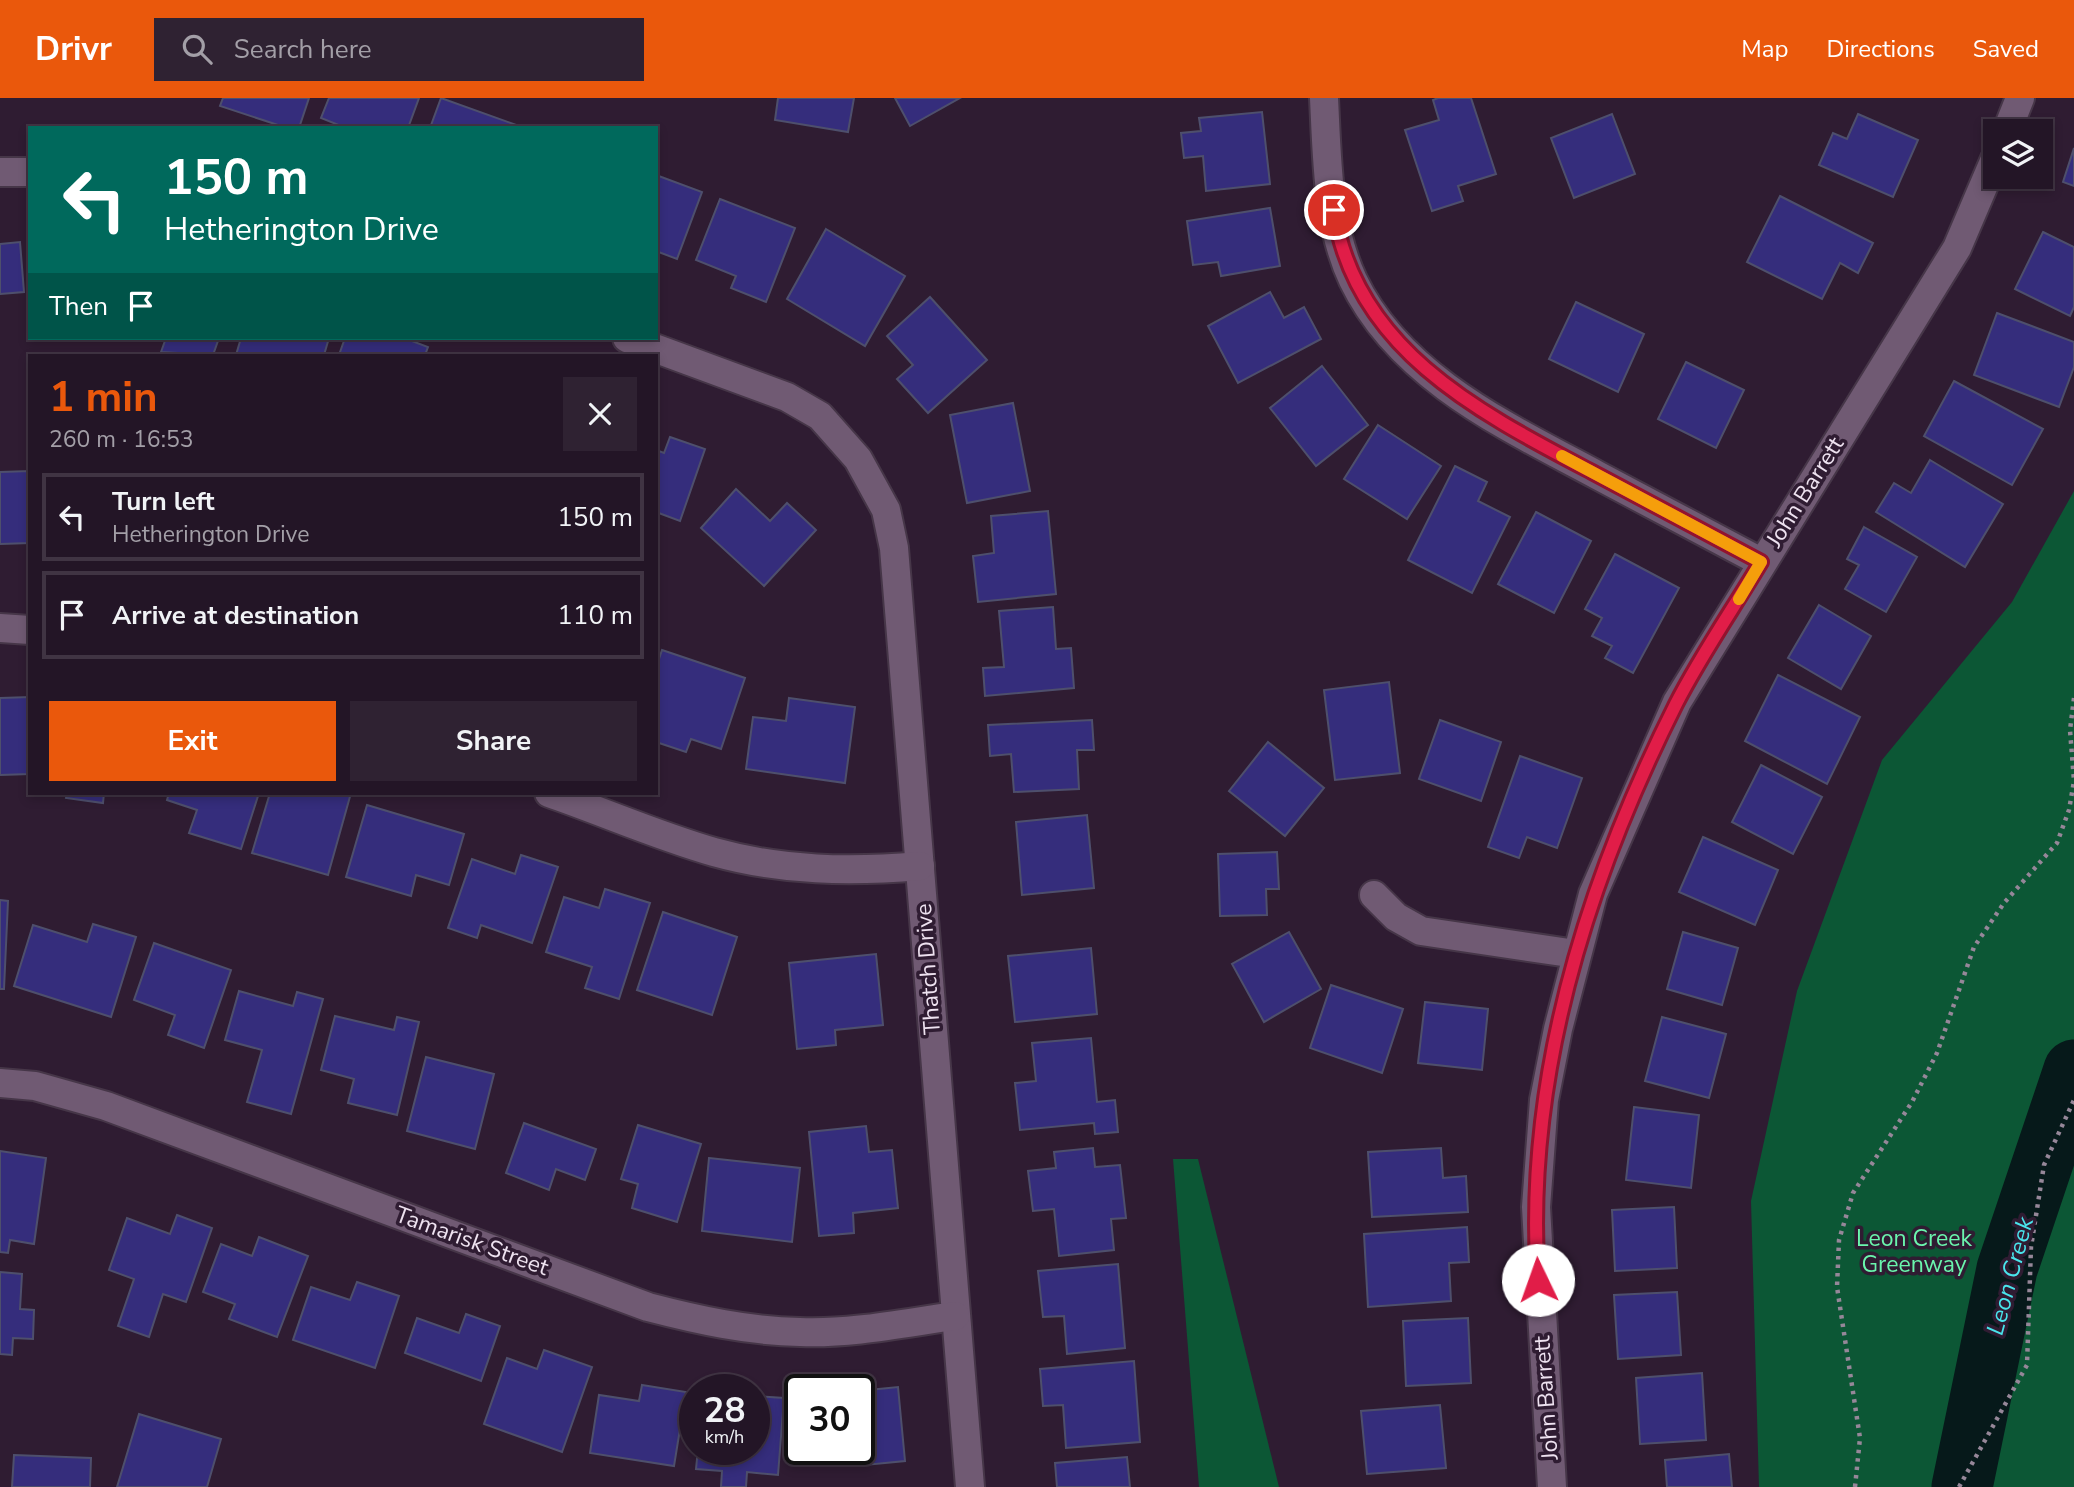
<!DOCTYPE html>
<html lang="en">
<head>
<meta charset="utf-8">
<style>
  body { margin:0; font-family:"Nunito Sans",sans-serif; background:#2f2232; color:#f1f3f6; height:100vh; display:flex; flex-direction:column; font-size:26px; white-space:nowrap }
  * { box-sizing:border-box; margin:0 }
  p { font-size:23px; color:#a39fa7 }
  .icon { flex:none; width:38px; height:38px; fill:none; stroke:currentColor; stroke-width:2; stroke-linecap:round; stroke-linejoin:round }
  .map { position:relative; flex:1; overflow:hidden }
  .sheet { position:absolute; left:28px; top:256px; width:630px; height:441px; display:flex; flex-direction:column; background:#231526; border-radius:0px; box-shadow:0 4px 10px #0003,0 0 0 2px #403443 }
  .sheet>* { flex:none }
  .top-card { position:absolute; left:28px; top:28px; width:630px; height:214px; border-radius:0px; box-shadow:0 4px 10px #0003,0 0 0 2px #403443; background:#00695c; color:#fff; overflow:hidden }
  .buttons { position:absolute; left:1983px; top:21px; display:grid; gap:14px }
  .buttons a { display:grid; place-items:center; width:70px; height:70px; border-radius:0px; background:#231526; box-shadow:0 4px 10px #0003,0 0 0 2px #403443; font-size:35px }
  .speed { position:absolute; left:679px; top:1276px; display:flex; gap:14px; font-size:35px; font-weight:700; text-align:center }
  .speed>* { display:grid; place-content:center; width:91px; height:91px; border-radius:50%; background:#231526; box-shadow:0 4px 10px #0003,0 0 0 2px #403443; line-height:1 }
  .speed small { font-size:18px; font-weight:400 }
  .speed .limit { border:4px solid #111; border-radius:10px; background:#fff; color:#111 }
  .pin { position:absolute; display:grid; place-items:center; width:60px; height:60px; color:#fff; margin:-30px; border:4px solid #fff; border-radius:50%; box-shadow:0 2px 7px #0007 }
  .me { position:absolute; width:77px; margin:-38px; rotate:357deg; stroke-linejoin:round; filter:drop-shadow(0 0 5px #0008) }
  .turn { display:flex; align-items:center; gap:24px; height:147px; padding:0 21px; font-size:32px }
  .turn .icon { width:91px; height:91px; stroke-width:2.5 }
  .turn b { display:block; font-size:49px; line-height:60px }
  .then { display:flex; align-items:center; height:66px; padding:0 21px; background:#0003; gap:14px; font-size:26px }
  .round { display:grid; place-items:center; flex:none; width:74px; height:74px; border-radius:0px; background:#2f2232 }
  .summary { display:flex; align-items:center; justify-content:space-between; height:119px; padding:0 21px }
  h1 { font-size:42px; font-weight:700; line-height:52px; color:#ea580c }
  .primary-button { display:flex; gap:14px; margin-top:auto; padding:14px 21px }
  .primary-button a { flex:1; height:80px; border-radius:0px; background:#ea580c; color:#fff; font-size:28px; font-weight:700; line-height:80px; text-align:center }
  .primary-button a+a { background:#2f2232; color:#f1f3f6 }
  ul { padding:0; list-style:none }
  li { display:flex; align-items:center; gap:21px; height:88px; margin:0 14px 10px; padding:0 7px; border:4px solid #403443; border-radius:0px }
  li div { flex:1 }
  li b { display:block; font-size:26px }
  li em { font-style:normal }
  header { display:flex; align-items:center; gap:42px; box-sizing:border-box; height:98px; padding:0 35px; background:#ea580c; color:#fff }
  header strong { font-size:33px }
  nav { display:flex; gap:38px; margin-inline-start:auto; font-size:24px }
  .search { width:490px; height:63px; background:#2f2232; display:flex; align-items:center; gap:18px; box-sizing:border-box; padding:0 24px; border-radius:0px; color:#a39fa7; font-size:26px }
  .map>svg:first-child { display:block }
</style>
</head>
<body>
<header>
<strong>Drivr</strong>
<div class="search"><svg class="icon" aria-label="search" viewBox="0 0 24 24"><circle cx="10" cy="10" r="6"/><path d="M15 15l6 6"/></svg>Search here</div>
<nav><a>Map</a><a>Directions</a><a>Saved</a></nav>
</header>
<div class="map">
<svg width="2074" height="1389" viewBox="0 0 2074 1389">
  <rect width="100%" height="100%" fill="#2f1c32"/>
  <!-- green -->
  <g fill="#0c5735">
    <polygon points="2074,393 2074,1389 1759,1389 1751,1103 1797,893 1882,662 2012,504"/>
    <polygon points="1173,1061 1198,1061 1279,1389 1199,1389"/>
  </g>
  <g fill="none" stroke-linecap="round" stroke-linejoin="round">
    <!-- river -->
    <polyline stroke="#06191a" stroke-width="61" points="1962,1389 2007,1171 2074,972"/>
  </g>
  <!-- building -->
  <g fill="#352d7c" stroke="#4e4f6c" stroke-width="2">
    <polygon points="223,0 309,0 299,30 287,30 220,8"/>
    <polygon points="329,0 419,0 408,30 346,30 321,20"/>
    <polygon points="441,0 519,28 519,30 430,30"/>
    <polygon points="778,0 854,0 848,34 775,22"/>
    <polygon points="895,0 960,0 910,28"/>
    <polygon points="1438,0 1471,0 1496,76 1458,88 1463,103 1432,113 1405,32 1439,22 1433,2"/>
    <polygon points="1262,14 1270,86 1206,93 1203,58 1184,60 1181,35 1201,33 1199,20"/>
    <polygon points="1612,16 1635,76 1574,100 1551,40"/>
    <polygon points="1858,16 1918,42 1893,99 1819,67 1833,35 1847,41"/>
    <polygon points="2074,50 2074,88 2063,84"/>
    <polygon points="656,77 702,94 677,161 656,153"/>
    <polygon points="1780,98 1873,145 1858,175 1840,165 1822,201 1747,164"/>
    <polygon points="720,101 795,130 766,204 731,190 736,178 696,162"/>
    <polygon points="1270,110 1280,168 1221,178 1218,164 1193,167 1187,123"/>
    <polygon points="826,131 905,178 865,248 787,201"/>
    <polygon points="2043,134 2074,149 2074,209 2070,218 2015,191"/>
    <polygon points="20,144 24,194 0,196 0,146"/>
    <polygon points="1270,194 1284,220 1304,209 1321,241 1238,285 1208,228"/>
    <polygon points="930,199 987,262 928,315 897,281 913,267 887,238"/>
    <polygon points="1576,204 1644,236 1618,294 1549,261"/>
    <polygon points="1997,215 2074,244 2074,269 2059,309 1974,277"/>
    <polygon points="166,240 219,240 213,257 161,254"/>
    <polygon points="241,240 329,240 324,257 236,257"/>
    <polygon points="345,240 404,240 428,249 425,257 339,257"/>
    <polygon points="1686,264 1744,292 1716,350 1658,321"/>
    <polygon points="1322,268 1368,327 1316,368 1270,310"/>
    <polygon points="1954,283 2043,331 2012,387 1924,338"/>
    <polygon points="1013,305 1030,393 967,405 950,317"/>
    <polygon points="1378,327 1441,368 1407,421 1344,381"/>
    <polygon points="670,339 705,351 680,423 656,414 656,352 664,355"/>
    <polygon points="1930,362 2003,406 1965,469 1876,414 1894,385 1911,395"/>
    <polygon points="1455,368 1487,384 1478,403 1510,419 1472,495 1408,462"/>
    <polygon points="30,373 30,445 0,446 0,374"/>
    <polygon points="736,391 770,423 787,405 816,432 764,488 701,430"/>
    <polygon points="1048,413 1056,496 978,504 973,458 994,455 991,418"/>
    <polygon points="1536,414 1591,443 1554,515 1498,486"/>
    <polygon points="1864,429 1917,459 1886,514 1845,491 1859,467 1847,461"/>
    <polygon points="1615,456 1679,490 1633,575 1605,560 1612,548 1592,538 1602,520 1585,511"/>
    <polygon points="1819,507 1871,538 1841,591 1788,560"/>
    <polygon points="1053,509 1056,551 1071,550 1074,590 985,598 983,570 1004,569 999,513"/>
    <polygon points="662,552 745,580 721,651 691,641 686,654 656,644 656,570"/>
    <polygon points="1778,577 1860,619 1827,686 1745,643"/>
    <polygon points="1389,584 1400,675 1335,682 1324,592"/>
    <polygon points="30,599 30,676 0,677 0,600"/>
    <polygon points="789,600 855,609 845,685 746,671 753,619 786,623"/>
    <polygon points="1092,622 1094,652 1077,652 1079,691 1014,694 1011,656 990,658 988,627"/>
    <polygon points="1440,622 1501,644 1481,703 1419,681"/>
    <polygon points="1268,644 1324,690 1285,738 1229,693"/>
    <polygon points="1520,658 1582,680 1557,750 1527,739 1519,760 1488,749"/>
    <polygon points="1761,667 1822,699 1793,756 1732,724"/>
    <polygon points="67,695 104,695 103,705 66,700"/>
    <polygon points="169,695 259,695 241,751 189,735 197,712 167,702"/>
    <polygon points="270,695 351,695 328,777 252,755"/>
    <polygon points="367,707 464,736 449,787 416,777 411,798 346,779"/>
    <polygon points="1087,717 1094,790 1022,797 1016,724"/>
    <polygon points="1703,739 1778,772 1755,827 1679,794"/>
    <polygon points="1277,754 1279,791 1266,791 1267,817 1220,818 1218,756"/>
    <polygon points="521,757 558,769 532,845 481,827 477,840 448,830 472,761 515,776"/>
    <polygon points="605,791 650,805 619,901 585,890 592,869 546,854 564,799 599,810"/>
    <polygon points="0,802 8,803 4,891 0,891"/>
    <polygon points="663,814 737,839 712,917 637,892"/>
    <polygon points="93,826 136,839 111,919 14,888 33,827 87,844"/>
    <polygon points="1289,834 1321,891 1264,924 1232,866"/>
    <polygon points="1683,834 1738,850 1722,907 1667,891"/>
    <polygon points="154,845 231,872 204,950 168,937 175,917 134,902"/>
    <polygon points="1091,850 1097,916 1015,924 1008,858"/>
    <polygon points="876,856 883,927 835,932 836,947 797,951 789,865"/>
    <polygon points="1331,887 1403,911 1382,975 1310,950"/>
    <polygon points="239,893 293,908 297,894 323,901 291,1016 247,1004 262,952 225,942"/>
    <polygon points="1425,904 1488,911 1482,972 1418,965"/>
    <polygon points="335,918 394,932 397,919 419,924 397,1017 348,1005 354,981 321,972"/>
    <polygon points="1662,919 1726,936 1709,1000 1645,983"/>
    <polygon points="1091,940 1097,1004 1115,1002 1118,1034 1095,1036 1094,1025 1020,1032 1015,985 1036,983 1032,945"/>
    <polygon points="426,959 494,976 475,1051 407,1033"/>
    <polygon points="1634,1009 1699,1017 1691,1090 1626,1082"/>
    <polygon points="524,1025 596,1051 585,1082 556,1071 549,1092 506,1075"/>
    <polygon points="638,1027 701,1046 677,1124 632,1110 638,1086 621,1081"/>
    <polygon points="866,1028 869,1054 892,1052 898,1110 853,1115 854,1135 819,1138 809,1034"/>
    <polygon points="1093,1050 1095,1069 1120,1067 1126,1120 1111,1121 1114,1152 1059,1158 1054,1111 1033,1113 1028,1073 1056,1070 1054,1054"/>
    <polygon points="1441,1050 1443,1080 1466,1078 1468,1114 1372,1119 1368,1054"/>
    <polygon points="0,1053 46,1060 34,1146 10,1142 8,1155 0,1154"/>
    <polygon points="709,1060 800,1070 792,1144 702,1133"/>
    <polygon points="1674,1109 1677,1170 1615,1173 1612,1112"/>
    <polygon points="177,1117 212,1130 186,1204 163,1196 149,1239 118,1228 134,1181 109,1172 127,1120 170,1136"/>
    <polygon points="1467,1129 1469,1164 1449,1165 1451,1203 1368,1209 1364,1136"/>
    <polygon points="259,1139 308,1158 277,1239 229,1221 235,1206 203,1194 221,1146 252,1158"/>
    <polygon points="1118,1166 1125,1250 1067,1256 1064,1218 1043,1219 1038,1173"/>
    <polygon points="0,1174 22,1176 20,1211 34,1212 33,1241 13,1240 12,1257 0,1256"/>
    <polygon points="357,1184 399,1198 375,1270 293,1242 311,1189 350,1202"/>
    <polygon points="1677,1194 1681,1257 1618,1261 1614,1197"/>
    <polygon points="466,1216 500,1228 481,1283 405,1255 417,1220 459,1235"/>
    <polygon points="1468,1220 1471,1285 1406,1288 1403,1223"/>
    <polygon points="544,1252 592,1269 562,1354 484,1326 507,1260 537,1271"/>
    <polygon points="1134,1263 1140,1344 1066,1350 1063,1307 1043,1308 1040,1271"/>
    <polygon points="1702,1275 1706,1342 1640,1346 1636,1280"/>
    <polygon points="642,1287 686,1294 674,1368 590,1355 599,1297 639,1303"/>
    <polygon points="898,1289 905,1363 865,1367 862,1333 859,1333 859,1293"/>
    <polygon points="754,1298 784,1300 778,1377 747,1374 746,1389 721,1389 722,1373 696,1371 698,1351 754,1351"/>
    <polygon points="1440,1307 1446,1370 1367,1376 1361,1313"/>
    <polygon points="139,1316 221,1341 207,1389 117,1389"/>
    <polygon points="1729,1356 1732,1389 1667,1389 1665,1362"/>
    <polygon points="14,1357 91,1360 90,1389 12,1389"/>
    <polygon points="1127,1359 1130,1389 1057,1389 1055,1365"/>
  </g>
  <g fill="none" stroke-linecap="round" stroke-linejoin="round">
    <defs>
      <g id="minor">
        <path d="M1324,0C1327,60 1327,127 1353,182C1400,280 1508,329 1597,377C1652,406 1706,435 1761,464"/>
        <polyline points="2007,33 2020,0"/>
        <polyline points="0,74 30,74"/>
        <polyline points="627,240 787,299 820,318 858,361 886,412 894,450 970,1389"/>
        <polyline points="0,530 30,532"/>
        <path d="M549,695C604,714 658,738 714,754C782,773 850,774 920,768"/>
        <polyline points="1374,797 1396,819 1421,833 1576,856"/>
        <path d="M0,985L35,988L106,1008L648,1209C698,1222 748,1233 800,1234C852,1236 904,1225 955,1218"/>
        <polyline points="1552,1389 1536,1109 1544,1002 1558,931 1593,796 1677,604 1957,150 1995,61"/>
      </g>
    </defs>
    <!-- minor casing -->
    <use href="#minor" stroke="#463648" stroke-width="32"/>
    <!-- path -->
    <g stroke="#968799" stroke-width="4.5" stroke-dasharray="3.5 5" stroke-linecap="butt">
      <polyline points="2074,600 2070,632 2074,683"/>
      <polyline points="1855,1389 1860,1340 1837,1189 1839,1142 1853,1095 1912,1004 1937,955 1974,849 2004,805 2057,745 2069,712 2074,683"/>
      <polyline points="1959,1389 2027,1267 2031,1149 2044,1067 2074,1002"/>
    </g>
    <!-- minor -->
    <use href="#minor" stroke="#705a73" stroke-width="28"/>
  </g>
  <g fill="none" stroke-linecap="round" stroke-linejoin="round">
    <defs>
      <path id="route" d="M1334,112C1354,251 1480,315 1592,374C1648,404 1705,434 1761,464C1733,511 1701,557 1676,606C1587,783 1524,982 1538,1182"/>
    </defs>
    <!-- route casing -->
    <use href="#route" stroke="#92132f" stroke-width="18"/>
    <!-- route -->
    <use href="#route" stroke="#e11d48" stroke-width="12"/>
    <!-- slow -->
    <polyline stroke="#f59e0b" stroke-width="12" points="1562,358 1761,464 1739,501"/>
  </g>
  <g text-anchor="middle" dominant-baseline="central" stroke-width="7" stroke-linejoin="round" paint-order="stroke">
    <!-- street labels -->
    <g font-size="23" fill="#eee2f0" stroke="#2f1c32">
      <text transform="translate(1805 394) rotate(-58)">John Barrett</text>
      <text transform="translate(928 871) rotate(-94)">Thatch Drive</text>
      <text transform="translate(472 1143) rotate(20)">Tamarisk Street</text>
      <text transform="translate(1546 1300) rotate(-94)">John Barrett</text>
    </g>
    <!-- park labels -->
    <g font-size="23" fill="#6af5ad" stroke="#2f1c32">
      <text x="1914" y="1140">Leon Creek<tspan x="1914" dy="26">Greenway</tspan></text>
    </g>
    <!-- water labels -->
    <g font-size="24" font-style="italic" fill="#49e5ec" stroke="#2f1c32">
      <text transform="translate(2010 1178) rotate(-75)">Leon Creek</text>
    </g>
  </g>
</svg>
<div class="buttons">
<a><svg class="icon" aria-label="layers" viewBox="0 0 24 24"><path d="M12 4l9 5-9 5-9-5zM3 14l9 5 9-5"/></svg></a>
</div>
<div class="speed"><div>28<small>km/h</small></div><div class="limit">30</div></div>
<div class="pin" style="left:1334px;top:112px;background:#d93025"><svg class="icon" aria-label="arrive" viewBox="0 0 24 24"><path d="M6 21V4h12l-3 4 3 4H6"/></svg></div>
<svg class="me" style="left:1538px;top:1182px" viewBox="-20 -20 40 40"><circle r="19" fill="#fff"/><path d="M0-13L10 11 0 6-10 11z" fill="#e11d48"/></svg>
<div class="top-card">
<div class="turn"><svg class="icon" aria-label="left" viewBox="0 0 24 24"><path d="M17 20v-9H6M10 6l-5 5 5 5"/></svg><div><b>150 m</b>Hetherington Drive</div></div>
<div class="then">Then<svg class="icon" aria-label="arrive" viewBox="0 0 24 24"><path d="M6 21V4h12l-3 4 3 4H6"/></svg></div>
</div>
<section class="sheet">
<div class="summary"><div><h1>1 min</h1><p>260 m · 16:53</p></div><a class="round"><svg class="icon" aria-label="close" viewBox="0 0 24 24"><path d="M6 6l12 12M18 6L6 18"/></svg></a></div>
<ul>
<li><svg class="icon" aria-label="left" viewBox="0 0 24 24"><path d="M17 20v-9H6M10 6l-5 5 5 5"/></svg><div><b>Turn left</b><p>Hetherington Drive</p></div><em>150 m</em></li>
<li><svg class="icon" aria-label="arrive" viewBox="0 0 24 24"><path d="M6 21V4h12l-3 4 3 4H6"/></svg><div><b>Arrive at destination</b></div><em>110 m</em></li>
</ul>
<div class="primary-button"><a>Exit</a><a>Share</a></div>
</section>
</div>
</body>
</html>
